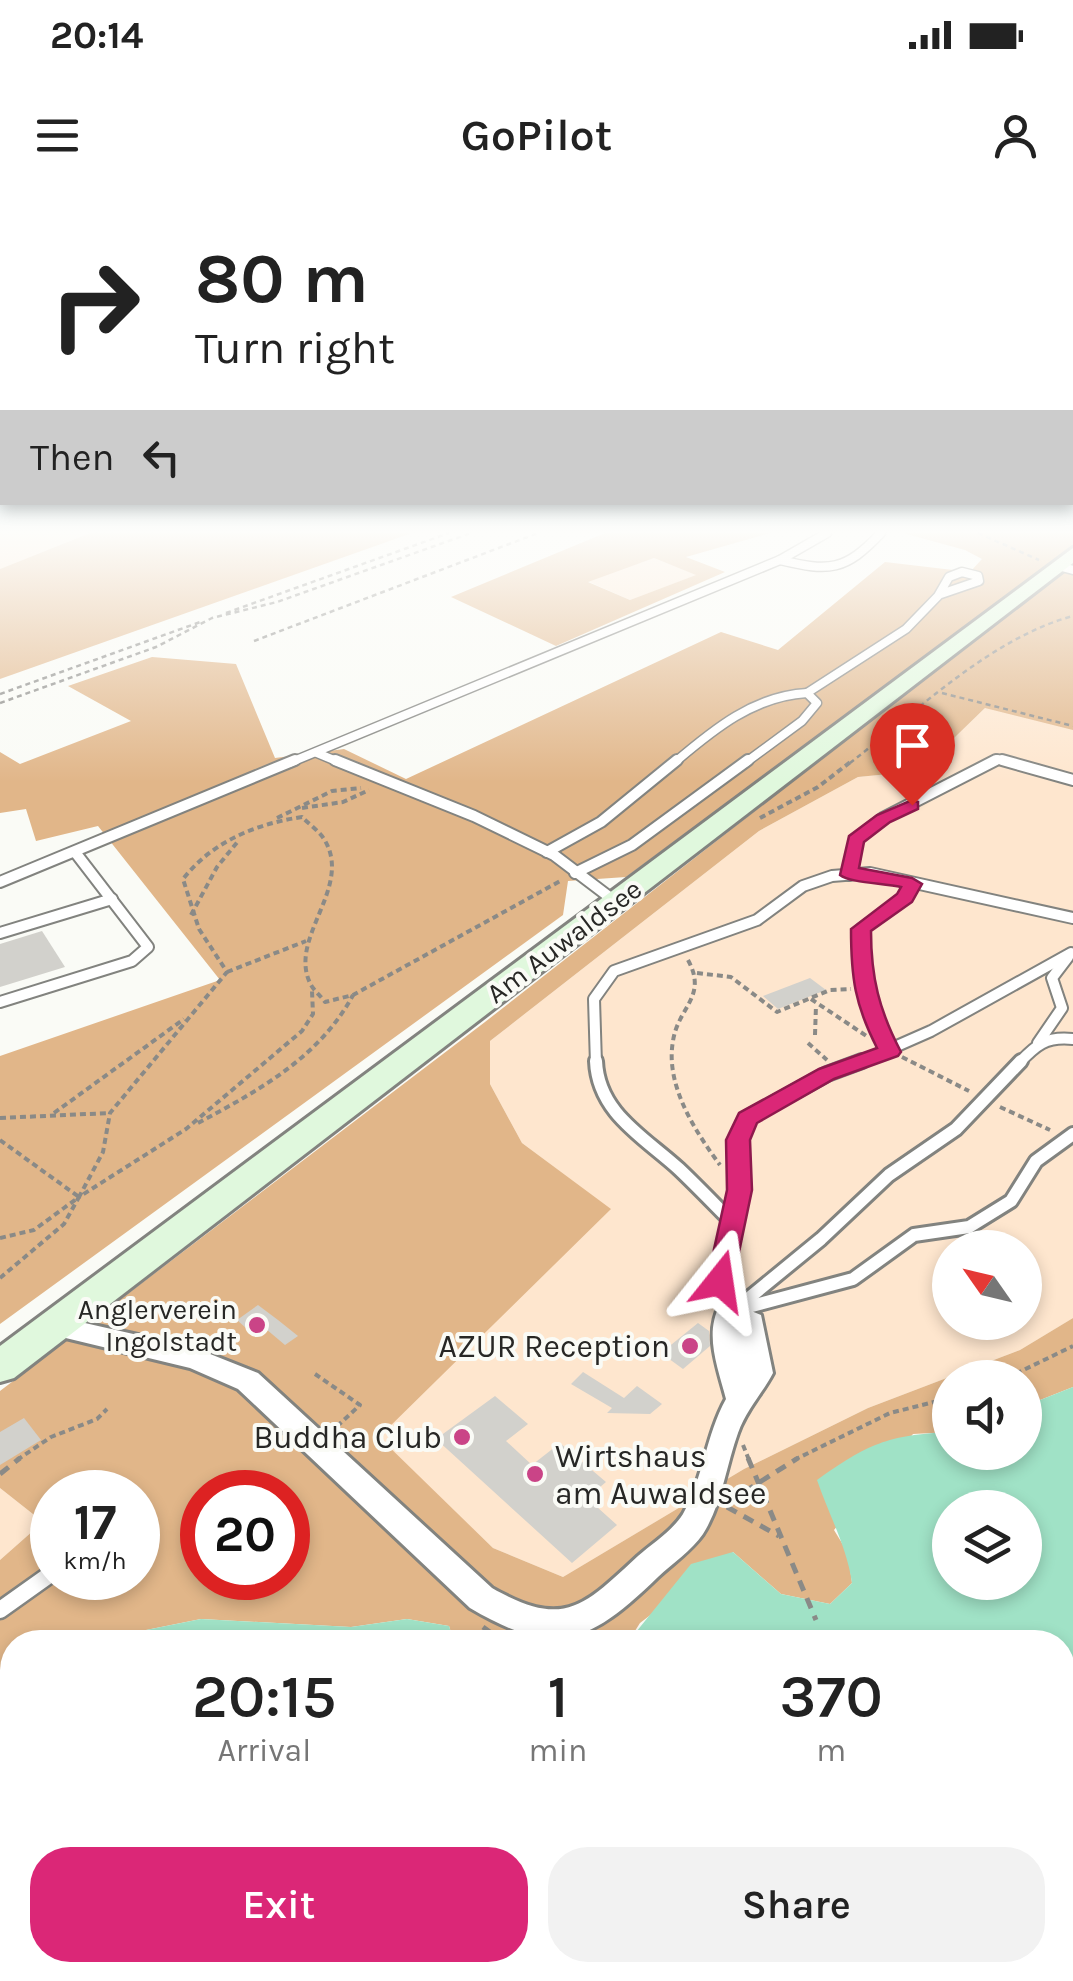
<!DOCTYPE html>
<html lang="en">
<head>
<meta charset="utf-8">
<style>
  body { margin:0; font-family:Karla,sans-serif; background:#f2f2f2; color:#222; height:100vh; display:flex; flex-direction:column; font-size:38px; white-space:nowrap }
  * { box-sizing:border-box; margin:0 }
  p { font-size:32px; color:#767676 }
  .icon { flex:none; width:55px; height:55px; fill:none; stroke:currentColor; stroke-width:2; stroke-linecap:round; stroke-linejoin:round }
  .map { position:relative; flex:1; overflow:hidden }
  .sheet { position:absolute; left:0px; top:1430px; width:1075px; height:352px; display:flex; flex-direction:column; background:#fff; border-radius:40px 40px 0 0; box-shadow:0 5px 15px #0003 }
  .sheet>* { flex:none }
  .guide { position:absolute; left:0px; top:0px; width:1075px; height:305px; box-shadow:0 5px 15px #0003; background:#fff; color:#222; overflow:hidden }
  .needle { width:65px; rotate:304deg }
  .controls { position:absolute; left:932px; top:1030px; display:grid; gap:20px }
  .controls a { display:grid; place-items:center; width:110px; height:110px; border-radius:50%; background:#fff; box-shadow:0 5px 15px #0003; font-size:50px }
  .speed { position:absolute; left:30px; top:1270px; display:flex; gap:20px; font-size:50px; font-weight:700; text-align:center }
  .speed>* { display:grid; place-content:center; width:130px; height:130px; border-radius:50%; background:#fff; box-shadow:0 5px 15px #0003; line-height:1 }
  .speed small { font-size:25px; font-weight:400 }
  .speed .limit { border:15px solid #d22; background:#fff; color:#111 }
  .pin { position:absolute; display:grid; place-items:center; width:85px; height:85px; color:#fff; margin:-102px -42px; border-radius:50% 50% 50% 0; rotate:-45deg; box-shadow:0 0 10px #0007 }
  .pin .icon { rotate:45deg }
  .me { position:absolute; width:110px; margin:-55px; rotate:15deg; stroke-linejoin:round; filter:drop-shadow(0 0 8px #0008) }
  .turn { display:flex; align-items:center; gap:35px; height:210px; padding:0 30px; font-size:45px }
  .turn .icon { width:130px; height:130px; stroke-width:2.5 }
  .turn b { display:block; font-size:70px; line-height:85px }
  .then { display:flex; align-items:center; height:95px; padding:0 30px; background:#0003; gap:20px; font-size:38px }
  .eta { display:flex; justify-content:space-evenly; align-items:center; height:170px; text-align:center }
  .eta b { font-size:60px; font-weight:600; line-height:70px }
  .primary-button { display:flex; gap:20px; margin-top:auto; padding:20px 30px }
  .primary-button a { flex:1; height:115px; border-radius:40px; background:#db2777; color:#fff; font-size:40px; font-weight:600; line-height:115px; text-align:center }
  .primary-button a+a { background:#f2f2f2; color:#222 }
  .status { display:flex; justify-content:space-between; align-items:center; height:70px; padding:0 50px; background:#fff; direction:ltr }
  .status svg { height:28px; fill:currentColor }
  header { display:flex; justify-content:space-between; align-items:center; height:130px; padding:0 30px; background:#fff; font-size:45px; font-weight:600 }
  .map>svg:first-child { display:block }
</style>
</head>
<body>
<div class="status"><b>20:14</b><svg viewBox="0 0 49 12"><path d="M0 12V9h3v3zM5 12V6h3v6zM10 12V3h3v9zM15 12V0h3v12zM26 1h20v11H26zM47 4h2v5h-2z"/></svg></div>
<header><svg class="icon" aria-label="menu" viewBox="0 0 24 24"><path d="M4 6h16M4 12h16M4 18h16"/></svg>GoPilot<svg class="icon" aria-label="person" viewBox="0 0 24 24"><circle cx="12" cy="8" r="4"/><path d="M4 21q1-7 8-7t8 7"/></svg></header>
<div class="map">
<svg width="1073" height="1781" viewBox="0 0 1073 1781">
  <rect width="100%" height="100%" fill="#fafbf6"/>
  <!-- green -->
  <g fill="#fee6ce" fill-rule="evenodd">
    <polygon points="0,333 90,333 0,369"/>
    <polygon points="654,358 697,375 630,400 587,381"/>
    <path d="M1073,363V1118L1020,1150L868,1208L744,1269L563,1377L493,1348L378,1237L610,1009L522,943L490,884V841L759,631L858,577L920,571L985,508L1015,491L961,450ZM950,1048H1025V1122H950Z"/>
    <polygon points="0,1288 43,1322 0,1360"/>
  </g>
  <!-- forest -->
  <g fill="#e1b689" fill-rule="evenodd">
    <polygon points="412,333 0,479 0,369 90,333"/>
    <path d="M605,333H770L686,357L725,372L556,446L451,397ZM654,358L696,375L630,400L588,382Z"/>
    <polygon points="903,333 1073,333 1073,348 626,677 568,681 563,715 0,1124 0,856 220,780 98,626 36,641 26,609 0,613 0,552 20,564 131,521 68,486 152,457 236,464 275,558 344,549 406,579 721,432 778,450 885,362 970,372 982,359 965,350"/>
    <path d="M1073,362V530L985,508L920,571L858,577L759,631L490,841V884L522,943L611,1009L379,1237L493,1348L563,1377L744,1269L868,1208L1020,1150L1073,1118V1187L1025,1206V1178H950V1232L913,1234L834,1330L848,1353L852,1383L830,1404L781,1394L733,1352L640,1423L628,1442H454L449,1426L407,1419L351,1427L201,1419L86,1442H12V1477L0,1484V1360L43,1322L0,1288V1191L485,822ZM52,1292H138V1378H52ZM202,1292H288V1378H202Z"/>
    <polygon points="1073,1646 1073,1781 726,1781 751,1770 1062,1770 1063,1658"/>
  </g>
  <!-- water -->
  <g fill="#a0e2c6" fill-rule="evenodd">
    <path d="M1073,1187V1645L1063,1658L1062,1442H628L691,1364L733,1352L781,1394L830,1404L852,1383C847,1347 829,1315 817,1280C868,1244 887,1235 950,1232V1252H1025V1206ZM950,1308H1025V1382H950Z"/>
    <polygon points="201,1419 351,1427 407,1419 449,1426 454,1442 86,1442"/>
    <polygon points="12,1477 12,1770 252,1770 228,1781 0,1781 0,1484"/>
    <polygon points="321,1770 751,1770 726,1781 332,1781"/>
  </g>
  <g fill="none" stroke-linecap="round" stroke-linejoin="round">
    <!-- stream -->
    <polyline stroke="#a0e2c6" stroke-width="9" points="1054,1781 1073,1773"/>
  </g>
  <!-- building -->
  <g fill="#d2d1cc">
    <polygon points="42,731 65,767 0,787 0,744"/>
    <polygon points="810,778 826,790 778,809 763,796"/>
    <polygon points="258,1105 278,1120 298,1136 285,1145 266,1129 256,1137 237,1120"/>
    <polygon points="698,1123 709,1131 710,1146 683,1169 661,1153"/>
    <polygon points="583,1172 624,1198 637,1186 662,1204 650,1214 607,1213 612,1208 571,1184"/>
    <polygon points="495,1196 528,1224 506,1241 532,1265 560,1243 606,1282 587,1298 617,1325 572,1363 436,1239"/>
    <polygon points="24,1218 41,1240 0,1265 0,1232"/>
  </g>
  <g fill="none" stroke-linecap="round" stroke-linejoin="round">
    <defs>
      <g id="lane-far3">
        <path d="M780,360C830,372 845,371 881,333"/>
        <polyline points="1058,366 1073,370"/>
        <polyline points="317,553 341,563"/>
        <polyline points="289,563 780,360 827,333"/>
        <path d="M674,563C714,529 754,496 807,493"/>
        <polyline points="745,563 802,521 817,503 807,493 906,429 938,396 949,377 962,372 978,376 979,381 941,394"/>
        <polyline points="991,563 998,559 1011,563"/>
      </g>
      <g id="lane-far2">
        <polyline points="335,560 474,616 554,655 616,702"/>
        <polyline points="1002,560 1073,580"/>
        <polyline points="547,652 601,622 677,560"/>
        <polyline points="575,673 632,645 748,560"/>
        <polyline points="849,675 855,640 883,618 996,560"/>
        <polyline points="0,682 295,560"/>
        <polyline points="0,733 112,699"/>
        <polyline points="0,802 132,761 148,747 75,652"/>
        <polyline points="1038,843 1062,808 1052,778 1068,757"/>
        <polyline points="890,851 867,792 861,729 905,698 912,684"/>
        <polyline points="596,864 594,799 614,771 757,720 803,686 832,676 870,673 1073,718"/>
        <polyline points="856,864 931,831 1071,753"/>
        <path d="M1018,864C1036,845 1046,836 1073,839"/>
      </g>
      <g id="lane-far1">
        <path d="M596,861C598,913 644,937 679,969C698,987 716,1006 735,1025L720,1081L729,1112"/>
        <polyline points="735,1025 738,940 747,918 827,874 862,861"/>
        <polyline points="733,1111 853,1079 914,1035 969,1027 1011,1001 1036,961 1073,934"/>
        <polyline points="727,1116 821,1039 889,975 956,929 1021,861"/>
      </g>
      <polyline id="lane" points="0,1410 52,1373"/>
      <path id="street" d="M729,1102L761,1115L773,1173C762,1194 746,1210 738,1233C726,1266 722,1304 703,1334C691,1351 673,1363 658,1377C590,1443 556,1459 470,1408L238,1189L190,1168L45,1133L41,1126L45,1119L54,1116L195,1148L258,1173L492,1388C564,1429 583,1407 638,1356C653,1343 672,1331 683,1314C703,1279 706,1235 726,1199C718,1168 704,1134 720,1105Z"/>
      <polygon id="secondary" points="1073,348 1073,363 14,1178 0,1182 0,1146"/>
    </defs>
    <!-- lane-far3 casing -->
    <use href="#lane-far3" stroke="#82837f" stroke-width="11"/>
    <!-- lane-far2 casing -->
    <use href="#lane-far2" stroke="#82837f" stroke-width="14"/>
    <!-- lane-far1 casing -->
    <use href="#lane-far1" stroke="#82837f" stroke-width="18"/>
    <!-- lane casing -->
    <use href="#lane" stroke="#82837f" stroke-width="21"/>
    <!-- street casing -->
    <use href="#street" stroke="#82837f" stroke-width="6"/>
    <!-- secondary casing -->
    <use href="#secondary" stroke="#82837f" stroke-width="6"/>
    <!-- path-far2 -->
    <g stroke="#8a8a87" stroke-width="2.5" stroke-dasharray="5 4" stroke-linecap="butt">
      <polyline points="978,333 1039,360"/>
      <polyline points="226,413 449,333"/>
      <polyline points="254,441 538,333"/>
      <polyline points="942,493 1073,526"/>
      <polyline points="0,494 203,421"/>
      <polyline points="0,503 156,447 212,418 277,402 471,333"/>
      <path d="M850,563C917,511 991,438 1073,416"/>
    </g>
    <!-- path-far1 -->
    <g stroke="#8a8a87" stroke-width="4" stroke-dasharray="6 4" stroke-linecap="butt">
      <polyline points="302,608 343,602 369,590"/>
      <polyline points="277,618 332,591 361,588"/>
      <polyline points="760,618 818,587 853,560"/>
      <polyline points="191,715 217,667 239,640"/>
      <path d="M688,760C708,797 678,807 673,841C665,885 695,931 720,965"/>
      <polyline points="227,772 306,741"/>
      <polyline points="697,773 731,777 777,812 830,790 851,789"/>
      <polyline points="811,799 868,837"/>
      <polyline points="815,835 816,805"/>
      <polyline points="808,843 827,860"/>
      <polyline points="902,857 969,891"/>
      <polyline points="1000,907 1050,930"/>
      <polyline points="54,913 184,819"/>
      <polyline points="0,918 110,913"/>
      <path d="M198,923C258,891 320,857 353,795"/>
      <polyline points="0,940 79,997"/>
      <path d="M0,1038L34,1030L79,997L103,952L110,913L227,772L199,729L183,679C213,641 256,624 302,617C309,624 319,631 324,639C354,687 288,737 310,783C313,790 321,796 325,802L353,795L562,680"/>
      <polyline points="0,1078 64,1024 79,997 186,929 302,831 313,814 312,791"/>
      <polyline points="315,1174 360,1205 333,1230"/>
      <polyline points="1007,1178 1073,1146"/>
      <polyline points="743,1245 749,1260"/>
      <polyline points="17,1260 51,1237 97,1219 107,1209"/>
      <polyline points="794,1260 890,1213 950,1198"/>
    </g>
    <!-- path -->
    <g stroke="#8a8a87" stroke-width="5" stroke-dasharray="11 8" stroke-linecap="butt">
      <polyline points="748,1258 816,1420"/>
      <polyline points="0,1274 20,1258"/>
      <polyline points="728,1302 798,1258"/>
      <polyline points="727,1307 779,1336"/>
      <polyline points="483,1427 501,1440 514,1440"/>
      <polyline points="1062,1718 1073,1709"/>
      <polyline points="868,1781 903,1770"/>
    </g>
    <!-- lane-far3 -->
    <use href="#lane-far3" stroke="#fff" stroke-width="8"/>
    <!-- lane-far2 -->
    <use href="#lane-far2" stroke="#fff" stroke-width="10"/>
    <!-- lane-far1 -->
    <use href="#lane-far1" stroke="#fff" stroke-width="12"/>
    <!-- lane -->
    <use href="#lane" stroke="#fff" stroke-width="16"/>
    <!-- street -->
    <use href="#street" fill="#fff" fill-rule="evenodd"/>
    <!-- secondary -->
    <use href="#secondary" fill="#e0f8dd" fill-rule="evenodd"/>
  </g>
  <!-- sky -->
  <linearGradient id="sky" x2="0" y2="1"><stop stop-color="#8bc6da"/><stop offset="0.57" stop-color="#fdfdfb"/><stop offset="1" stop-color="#fdfdfb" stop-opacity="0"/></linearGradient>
  <rect width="1073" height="582" fill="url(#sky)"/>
  <!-- route -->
  <path fill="#db2777" stroke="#8e194d" stroke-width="2.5" d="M912,600L918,602V609L890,622L864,642L859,668L912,678L922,684L912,702L871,731C871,777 879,810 901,852L898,856L834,879L757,923L750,940L752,990L733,1081L729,1088H711L707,1081L727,990L726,940L739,913L819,869L877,848C855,805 851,778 851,729L897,694L901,687C884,683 850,683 840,675L849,636L877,615Z"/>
  <!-- markers -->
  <g fill="#ca4487" stroke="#fafbf6" stroke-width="4">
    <circle cx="257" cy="1125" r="10"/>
    <circle cx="690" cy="1146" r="10"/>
    <circle cx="462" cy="1237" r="10"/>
    <circle cx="535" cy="1274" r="10"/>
  </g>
  <g text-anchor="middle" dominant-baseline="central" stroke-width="8" stroke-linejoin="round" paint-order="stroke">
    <!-- street labels -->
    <g font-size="28" fill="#272725" stroke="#fafbf6">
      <text transform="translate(564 741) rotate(-37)">Am Auwaldsee</text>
    </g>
    <!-- poi labels -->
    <g font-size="28" fill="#272725" stroke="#fafbf6" text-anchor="end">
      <text x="237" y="1109">Anglerverein<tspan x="237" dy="32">Ingolstadt</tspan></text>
    </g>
    <!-- near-poi labels -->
    <g font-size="32" fill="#272725" stroke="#fafbf6" text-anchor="end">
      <text x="670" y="1146">AZUR Reception</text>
      <text x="442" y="1237">Buddha Club</text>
      <text x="555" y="1256" text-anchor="start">Wirtshaus<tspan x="555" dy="37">am Auwaldsee</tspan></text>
    </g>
  </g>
</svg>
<div class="controls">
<a><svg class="needle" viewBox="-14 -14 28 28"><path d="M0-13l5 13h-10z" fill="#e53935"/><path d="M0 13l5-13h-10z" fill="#767676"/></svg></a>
<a><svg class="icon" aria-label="sound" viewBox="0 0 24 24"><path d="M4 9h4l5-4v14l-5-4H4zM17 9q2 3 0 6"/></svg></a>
<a><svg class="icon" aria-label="layers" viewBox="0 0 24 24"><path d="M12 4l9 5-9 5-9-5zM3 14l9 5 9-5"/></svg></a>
</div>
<div class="speed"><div>17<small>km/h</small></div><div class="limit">20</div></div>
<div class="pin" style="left:912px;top:605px;background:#d93025"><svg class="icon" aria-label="arrive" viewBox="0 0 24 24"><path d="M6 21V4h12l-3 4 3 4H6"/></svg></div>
<svg class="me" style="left:720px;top:1081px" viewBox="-20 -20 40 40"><path d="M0-17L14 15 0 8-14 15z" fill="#db2777" stroke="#fff" stroke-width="4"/></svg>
<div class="guide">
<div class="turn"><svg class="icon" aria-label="right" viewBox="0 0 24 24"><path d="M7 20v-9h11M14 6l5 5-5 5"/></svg><div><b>80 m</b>Turn right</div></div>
<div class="then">Then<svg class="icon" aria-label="left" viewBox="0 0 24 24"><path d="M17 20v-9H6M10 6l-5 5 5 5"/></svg></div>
</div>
<section class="sheet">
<div class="eta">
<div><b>20:15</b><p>Arrival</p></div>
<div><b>1</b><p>min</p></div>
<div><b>370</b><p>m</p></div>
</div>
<div class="primary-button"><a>Exit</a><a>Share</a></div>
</section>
</div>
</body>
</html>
